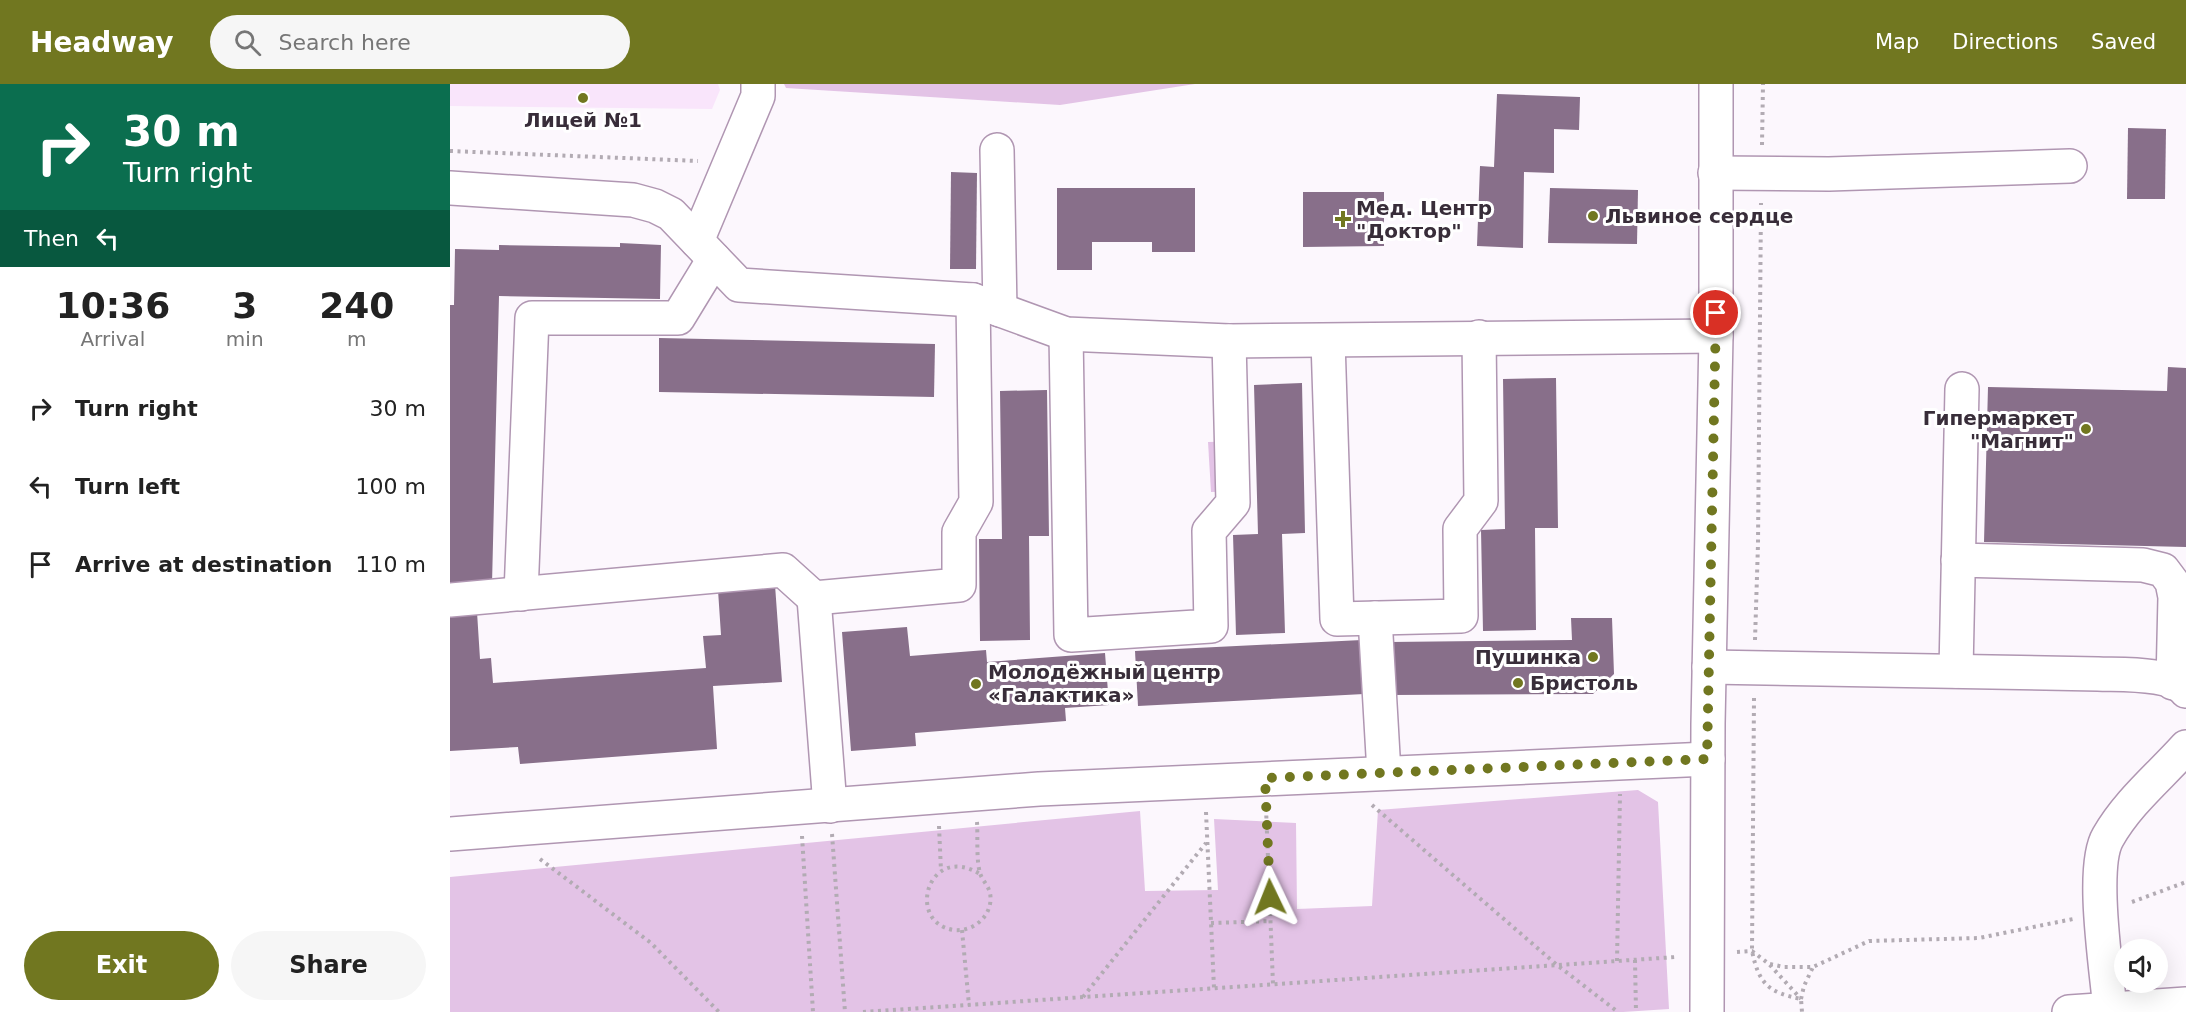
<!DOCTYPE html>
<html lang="en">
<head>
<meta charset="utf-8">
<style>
  body { margin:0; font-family:"DejaVu Sans",sans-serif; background:#f6f6f6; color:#222; height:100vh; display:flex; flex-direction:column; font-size:22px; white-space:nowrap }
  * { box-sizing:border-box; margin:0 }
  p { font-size:20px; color:#767676 }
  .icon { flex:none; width:33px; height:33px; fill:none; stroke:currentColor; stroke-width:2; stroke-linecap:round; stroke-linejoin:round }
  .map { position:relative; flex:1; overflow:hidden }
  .side { display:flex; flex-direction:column; background:#fff; width:450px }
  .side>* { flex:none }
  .hud { background:#0b6e4f; color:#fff; overflow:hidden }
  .controls { position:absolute; left:1664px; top:855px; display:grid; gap:12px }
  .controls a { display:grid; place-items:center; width:54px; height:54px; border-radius:50%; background:#fff; box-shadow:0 6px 24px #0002; font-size:30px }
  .pin { position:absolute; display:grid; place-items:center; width:51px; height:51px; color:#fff; margin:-26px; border:3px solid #fff; border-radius:50%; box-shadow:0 2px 6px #0007 }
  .me { position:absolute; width:66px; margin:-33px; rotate:358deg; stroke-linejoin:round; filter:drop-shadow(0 0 4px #0008) }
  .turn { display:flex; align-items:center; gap:21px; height:126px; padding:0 24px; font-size:27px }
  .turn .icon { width:78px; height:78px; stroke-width:2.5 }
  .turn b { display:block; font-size:42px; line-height:51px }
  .then { display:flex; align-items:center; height:57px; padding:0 24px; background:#0003; gap:12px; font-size:22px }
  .eta { display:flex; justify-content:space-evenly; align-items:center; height:102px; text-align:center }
  .eta b { font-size:36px; font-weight:600; line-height:42px }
  .primary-button { display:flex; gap:12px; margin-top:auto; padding:12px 24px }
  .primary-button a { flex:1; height:69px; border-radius:36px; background:#717720; color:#fff; font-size:24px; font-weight:600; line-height:69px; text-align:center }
  .primary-button a+a { background:#f6f6f6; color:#222 }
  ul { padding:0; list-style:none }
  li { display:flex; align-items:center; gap:18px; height:78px; padding:0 24px }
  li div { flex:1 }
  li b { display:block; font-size:22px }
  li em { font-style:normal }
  header { display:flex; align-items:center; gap:36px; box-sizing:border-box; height:84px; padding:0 30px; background:#717720; color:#fff }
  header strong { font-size:28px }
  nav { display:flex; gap:33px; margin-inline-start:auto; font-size:21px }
  .search { width:420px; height:54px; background:#f6f6f6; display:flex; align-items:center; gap:15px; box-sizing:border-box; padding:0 21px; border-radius:33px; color:#767676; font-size:22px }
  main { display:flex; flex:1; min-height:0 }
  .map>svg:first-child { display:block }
</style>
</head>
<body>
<header>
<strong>Headway</strong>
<div class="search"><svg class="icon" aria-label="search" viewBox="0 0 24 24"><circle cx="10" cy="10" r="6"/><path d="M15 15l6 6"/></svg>Search here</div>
<nav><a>Map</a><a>Directions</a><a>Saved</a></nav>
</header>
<main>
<section class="side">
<div class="hud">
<div class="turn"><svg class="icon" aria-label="right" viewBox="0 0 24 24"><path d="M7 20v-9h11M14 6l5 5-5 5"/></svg><div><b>30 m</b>Turn right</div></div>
<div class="then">Then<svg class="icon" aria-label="left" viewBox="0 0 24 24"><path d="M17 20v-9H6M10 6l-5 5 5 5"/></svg></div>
</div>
<div class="eta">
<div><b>10:36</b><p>Arrival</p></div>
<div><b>3</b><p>min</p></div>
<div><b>240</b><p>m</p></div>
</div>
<ul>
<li><svg class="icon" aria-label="right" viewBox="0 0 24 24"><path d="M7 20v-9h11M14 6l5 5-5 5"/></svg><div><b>Turn right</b></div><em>30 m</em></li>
<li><svg class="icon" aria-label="left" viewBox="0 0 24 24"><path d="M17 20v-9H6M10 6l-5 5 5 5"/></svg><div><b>Turn left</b></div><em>100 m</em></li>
<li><svg class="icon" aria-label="arrive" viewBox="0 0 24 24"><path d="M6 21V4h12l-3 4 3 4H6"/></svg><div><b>Arrive at destination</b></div><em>110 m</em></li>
</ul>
<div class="primary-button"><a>Exit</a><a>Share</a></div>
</section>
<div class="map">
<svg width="1736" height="928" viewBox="0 0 1736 928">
  <rect width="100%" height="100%" fill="#fcf7fd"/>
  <!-- built -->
  <polygon fill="#f9e5fb" points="0,0 268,0 270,6 262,25 0,22"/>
  <!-- green -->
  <g fill="#e3c3e6">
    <polygon points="334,0 745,0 610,21 336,4"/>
    <polygon points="796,357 797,407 761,408 758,358"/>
    <polygon points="1188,706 1208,718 1219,925 1173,928 0,928 0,793 690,727 695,807 768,806 764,735 846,739 847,825 922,822 928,726"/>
  </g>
  <!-- building -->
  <g fill="#886f8a">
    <polygon points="1047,10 1130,13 1129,46 1104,45 1104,89 1074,88 1073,164 1027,162 1030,82 1044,83"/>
    <polygon points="1678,44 1716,45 1715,115 1677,115"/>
    <polygon points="501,88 527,89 526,185 500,185"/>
    <polygon points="607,104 745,104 745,168 702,168 702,158 642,158 642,186 607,186"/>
    <polygon points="1100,104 1188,106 1187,160 1098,159"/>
    <polygon points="853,108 934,108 934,162 853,163"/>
    <polygon points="170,159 211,161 210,215 49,212 42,500 0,499 0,221 4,221 5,165 49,166 49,161 170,163"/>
    <polygon points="209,254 485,260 484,313 209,308"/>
    <polygon points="1718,283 1736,284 1736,463 1534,458 1538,303 1717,307"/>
    <polygon points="1106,294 1108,444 1085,444 1086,546 1033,547 1031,446 1055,445 1053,295"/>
    <polygon points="852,299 855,449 832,450 835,549 786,551 783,451 808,450 804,301"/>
    <polygon points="597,306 599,452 579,452 580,556 530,557 529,455 552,455 550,307"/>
    <polygon points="325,501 332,598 263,602 267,665 70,680 68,663 0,667 0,530 27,528 30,575 41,574 43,599 256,584 253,552 271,551 268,506"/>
    <polygon points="1121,534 1162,534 1164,590 1143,610 941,611 940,558 1122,556"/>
    <polygon points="457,543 460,572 536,566 537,578 655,569 659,621 615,624 616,637 465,649 466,662 401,667 392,548"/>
    <polygon points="912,556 914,610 688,622 685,567"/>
  </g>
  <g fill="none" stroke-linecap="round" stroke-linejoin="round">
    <defs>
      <g id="minor">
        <polyline points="547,66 550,226"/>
        <polyline points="1265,89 1379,90 1620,82"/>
        <polyline points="0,104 183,116 205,122 221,130 289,201 523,216 616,250 779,257 1266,252"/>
        <polyline points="247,157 308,12 308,0"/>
        <polyline points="616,250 621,551 761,542 759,447 783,419 779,257"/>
        <polyline points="878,257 887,535 1011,532 1010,445 1031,417 1029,253"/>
        <polyline points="1508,476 1693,481 1713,486 1722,498 1725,513 1723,599"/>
        <polyline points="71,510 82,234 228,234 264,175"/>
        <polyline points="364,514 380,722"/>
        <polyline points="0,516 333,486 364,514 509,501 509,448 526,418 523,216"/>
        <polyline points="925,534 934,689"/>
        <path d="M1259,583L1648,590C1670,591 1722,588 1736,607"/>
        <polyline points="1506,587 1512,305"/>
        <polyline points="0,750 589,705 1258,675"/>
        <path d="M1660,926C1657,888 1640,783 1658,753C1678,718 1709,693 1736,663"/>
        <polyline points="1257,928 1258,640 1266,252 1266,0"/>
      </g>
      <polyline id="major" points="1619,928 1736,920"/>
    </defs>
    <!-- minor casing -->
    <use href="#minor" stroke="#b096b2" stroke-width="36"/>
    <!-- major casing -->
    <use href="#major" stroke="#b096b2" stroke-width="36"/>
    <!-- path -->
    <g stroke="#b2abb3" stroke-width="4" stroke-dasharray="3 4.5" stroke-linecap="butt">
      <polyline points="1312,61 1313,0"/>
      <polyline points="0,67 248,77"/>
      <polyline points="1305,556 1308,460 1311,119"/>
      <path d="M1304,614L1302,867C1309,900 1318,908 1351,915L1352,928"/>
      <polyline points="922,721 1107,881 1168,928"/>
      <polyline points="816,724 823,900"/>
      <polyline points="756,728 764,904"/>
      <path d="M527,738C528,753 526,775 530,789C532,796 538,801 540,809C544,830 525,848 504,846C455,839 478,758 530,790"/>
      <polyline points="489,742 491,787"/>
      <polyline points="382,750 395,928"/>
      <polyline points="352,752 363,928"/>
      <polyline points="90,775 201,859 269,928"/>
      <polyline points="1682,818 1736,798"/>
      <polyline points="761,839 821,837"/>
      <polyline points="512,846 519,921"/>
      <polyline points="1287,868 1302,867 1319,880 1351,915"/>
      <polyline points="1185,876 1186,928"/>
      <polyline points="1167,877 1170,710"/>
      <polyline points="1320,880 1334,883 1363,883 1419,857 1529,854 1623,835"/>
      <polyline points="633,913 756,759"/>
      <polyline points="1351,915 1354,902 1363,883"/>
      <polyline points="413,928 1226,873"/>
    </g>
    <!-- minor -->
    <use href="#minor" stroke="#fff" stroke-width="33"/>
    <!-- major -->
    <use href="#major" stroke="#fff" stroke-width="33"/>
  </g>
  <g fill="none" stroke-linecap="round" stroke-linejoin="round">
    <!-- route -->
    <polyline stroke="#717720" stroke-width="10" stroke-dasharray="0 18" points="820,813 815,694 1257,675 1266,229"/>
  </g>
  <!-- markers -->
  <g fill="#717720" stroke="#fff" stroke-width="2">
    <circle cx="133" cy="14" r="6"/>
    <circle cx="1143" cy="132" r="6"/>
    <path d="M890 126h6v6h6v6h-6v6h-6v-6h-6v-6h6z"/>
    <circle cx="1636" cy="345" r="6"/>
    <circle cx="1143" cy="573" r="6"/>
    <circle cx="1068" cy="599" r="6"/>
    <circle cx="526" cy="600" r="6"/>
  </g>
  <g text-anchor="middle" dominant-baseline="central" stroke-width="6" stroke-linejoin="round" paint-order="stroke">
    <!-- poi labels -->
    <g font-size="20" font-weight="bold" fill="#382d39" stroke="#fff" text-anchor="start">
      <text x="133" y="36" text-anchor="middle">Лицей №1</text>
      <text x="906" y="124">Мед. Центр<tspan x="906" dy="23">"Доктор"</tspan></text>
      <text x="1155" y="132">Львиное сердце</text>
      <text x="1624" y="334" text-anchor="end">Гипермаркет<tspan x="1624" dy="23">"Магнит"</tspan></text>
      <text x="1131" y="573" text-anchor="end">Пушинка</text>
      <text x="538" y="588">Молодёжный центр<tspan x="538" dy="23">«Галактика»</tspan></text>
      <text x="1080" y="599">Бристоль</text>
    </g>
  </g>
</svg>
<div class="controls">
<a><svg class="icon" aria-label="sound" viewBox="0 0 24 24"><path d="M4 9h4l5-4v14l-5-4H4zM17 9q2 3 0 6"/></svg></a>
</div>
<div class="pin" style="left:1266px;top:229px;background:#d93025"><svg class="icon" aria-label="arrive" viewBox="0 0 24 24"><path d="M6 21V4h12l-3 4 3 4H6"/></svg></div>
<svg class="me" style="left:820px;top:813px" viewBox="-20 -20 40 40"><path d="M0-17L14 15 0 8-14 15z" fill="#717720" stroke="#fff" stroke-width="4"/></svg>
</div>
</main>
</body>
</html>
